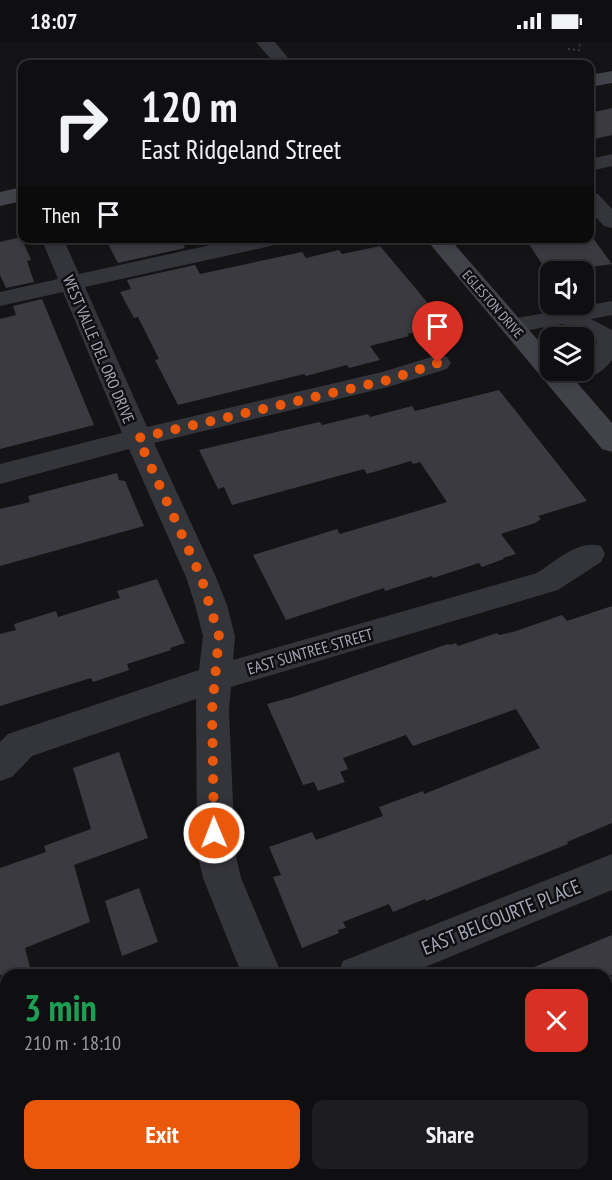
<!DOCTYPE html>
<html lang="en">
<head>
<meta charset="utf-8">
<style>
  body { margin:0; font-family:"PT Sans Narrow",sans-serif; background:#1d1c1e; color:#f1f3f6; height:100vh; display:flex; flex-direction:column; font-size:22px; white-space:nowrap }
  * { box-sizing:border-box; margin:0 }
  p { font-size:20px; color:#9b9c9f }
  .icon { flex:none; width:33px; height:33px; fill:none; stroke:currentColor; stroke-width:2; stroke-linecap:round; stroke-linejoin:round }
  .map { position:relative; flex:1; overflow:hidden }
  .sheet { position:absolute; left:0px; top:927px; width:612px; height:212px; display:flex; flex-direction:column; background:#0f0e10; border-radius:18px 18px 0 0; box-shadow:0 3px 9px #0003,0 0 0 2px #2f2e30 }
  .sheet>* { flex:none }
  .banner { position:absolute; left:18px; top:18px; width:576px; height:183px; border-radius:12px; box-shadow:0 3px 9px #0003,0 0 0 2px #2f2e30; background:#0f0e10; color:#f1f3f6; overflow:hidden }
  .fabs { position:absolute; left:540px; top:219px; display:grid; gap:12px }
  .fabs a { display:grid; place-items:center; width:54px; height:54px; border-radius:12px; background:#0f0e10; box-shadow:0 3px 9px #0003,0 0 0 2px #2f2e30; font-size:30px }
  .pin { position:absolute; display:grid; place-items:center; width:51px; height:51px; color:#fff; margin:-62px -26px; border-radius:50% 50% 50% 0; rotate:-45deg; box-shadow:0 0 6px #0007 }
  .pin .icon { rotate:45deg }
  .me { position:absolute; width:66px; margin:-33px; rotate:359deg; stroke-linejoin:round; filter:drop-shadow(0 0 4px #0008) }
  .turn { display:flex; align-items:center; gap:21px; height:126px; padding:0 24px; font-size:27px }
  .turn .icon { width:78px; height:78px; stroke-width:2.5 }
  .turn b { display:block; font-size:42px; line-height:51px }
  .then { display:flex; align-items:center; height:57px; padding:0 24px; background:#0003; gap:12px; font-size:22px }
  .round { display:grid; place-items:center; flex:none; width:63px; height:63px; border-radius:12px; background:#1d1c1e }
  .headline { display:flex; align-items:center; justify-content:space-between; height:102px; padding:0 24px }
  h1 { font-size:36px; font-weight:700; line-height:45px; color:#1e9e55 }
  .cta { display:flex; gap:12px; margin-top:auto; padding:12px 24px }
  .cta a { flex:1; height:69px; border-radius:12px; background:#ea580c; color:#fff; font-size:24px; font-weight:700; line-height:69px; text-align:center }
  .cta a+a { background:#1d1c1e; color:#f1f3f6 }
  .status { display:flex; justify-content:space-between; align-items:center; height:42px; padding:0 30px; background:#0f0e10; direction:ltr }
  .status svg { height:16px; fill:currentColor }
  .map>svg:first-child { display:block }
</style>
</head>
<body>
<div class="status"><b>18:07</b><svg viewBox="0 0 49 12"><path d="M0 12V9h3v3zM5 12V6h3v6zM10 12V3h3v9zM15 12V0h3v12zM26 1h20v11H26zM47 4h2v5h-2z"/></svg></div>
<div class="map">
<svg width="612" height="1138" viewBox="0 0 612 1138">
  <rect width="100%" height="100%" fill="#141315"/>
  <!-- building -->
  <g fill="#3b3a41">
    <polygon points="612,66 612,93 590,98 590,71"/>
    <polygon points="21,195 31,218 27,219 34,240 6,246 0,233 0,200"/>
    <polygon points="105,196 179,196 185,206 118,221"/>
    <polygon points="525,196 593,196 612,222 592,225 595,230 551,230 544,225"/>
    <polygon points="380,204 443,279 440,280 442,284 407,292 409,294 370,304 380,318 349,326 347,323 306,334 304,332 178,363 155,318 159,317 138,275 134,276 120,250 131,247 127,238 195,223 200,232 302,210 306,216 339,208 342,212"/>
    <polygon points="42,257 94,383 0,407 0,277 16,273 13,264"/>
    <polygon points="499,348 587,459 538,474 541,477 535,481 501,492 516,512 503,516 504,517 482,525 479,521 433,536 432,534 385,549 384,546 286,578 253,513 337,487 340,492 447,460 420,420 413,422 411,419 367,432 364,427 232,463 224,445 218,447 199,408 315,381 320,380 322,383 368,372 370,375 412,364 415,369"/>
    <polygon points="117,431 119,438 125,439 144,484 0,524 0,467 30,460 28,454"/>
    <polygon points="157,537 185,601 170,606 171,608 127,622 129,628 93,640 91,636 0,664 0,592 16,588 14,582 56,569 58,575 120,556 117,549"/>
    <polygon points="612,564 612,781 567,800 568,802 426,859 425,857 393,870 389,862 343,880 346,886 338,888 339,891 302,906 273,835 281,833 269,805 312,790 316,798 383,774 379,765 423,749 424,752 540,706 516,667 413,704 406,693 343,716 348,727 340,730 345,740 318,749 314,740 303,743 267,662 293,655 448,602 450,603 456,601 458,604 497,591 499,593 513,590 562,573 567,579"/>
    <polygon points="119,710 148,796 74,823 90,880 25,906 32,933 0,933 0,826 46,810 44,804 91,787 73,726"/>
    <polygon points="139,846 158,900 122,914 105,859"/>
    <polygon points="612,893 612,933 517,933 517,932"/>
  </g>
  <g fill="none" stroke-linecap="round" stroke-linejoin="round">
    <!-- path -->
    <polyline stroke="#3a3b42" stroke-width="2" stroke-dasharray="2 3" stroke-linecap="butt" points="568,7 579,8 580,0"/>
    <!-- street -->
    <g fill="#34343b" fill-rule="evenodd">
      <polygon points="256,0 275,0 293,22 275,22"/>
      <polygon points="612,112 612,124 590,129 590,117"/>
      <polygon points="590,151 598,152 612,167 612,186 604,184 590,169"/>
      <path d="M41,196H63L79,232L242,196H286L283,201L275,203L85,245L147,385L382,330L438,313L447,315L451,321L447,327L388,345L154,401L216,535L227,563L235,594L233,618L537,531C556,519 578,497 601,504L605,512L601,520L558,548L231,645L229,668L235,810L241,836L282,933H242L203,836L197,810L196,657L32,714L12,735L0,739V700L8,692L199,628L203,594L195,563L186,535L129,407L0,442V422L122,391L63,250L0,264V250L58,237Z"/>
      <path d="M612,259V273L591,277L612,288V318C602,331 591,338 575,334L571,328H584V318L592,310L597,300L563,282L512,291L503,289L500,284L503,279L512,277Z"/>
      <polygon points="612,812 612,848 406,933 337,933 343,919"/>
      <polygon points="318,1132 363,1132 365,1138 319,1138"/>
    </g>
    <!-- secondary -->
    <g fill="#42424b" fill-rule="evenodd">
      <polygon points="612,29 612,41 590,45 590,33"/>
      <polygon points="22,145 22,159 0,164 0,150"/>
      <polygon points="425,196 449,196 550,312 550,328 566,328 612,381 612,410 602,407"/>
    </g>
  </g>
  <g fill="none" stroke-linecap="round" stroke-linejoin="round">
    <!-- route -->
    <polyline stroke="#ea580c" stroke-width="10" stroke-dasharray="0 18" points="214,791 212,668 219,594 201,535 138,396 388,338 438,321"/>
  </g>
  <g text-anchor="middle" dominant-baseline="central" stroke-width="5" stroke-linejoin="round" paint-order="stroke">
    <!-- far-street labels -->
    <g font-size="14" fill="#a4a6b7" stroke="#0f0e10">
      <text transform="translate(493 262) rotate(49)">EGLESTON DRIVE</text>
    </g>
    <!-- street labels -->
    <g font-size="16" fill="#a4a6b7" stroke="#0f0e10">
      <text transform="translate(99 307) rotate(67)">WEST VALLE DEL ORO DRIVE</text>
      <text transform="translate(310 609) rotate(-16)">EAST SUNTREE STREET</text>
    </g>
    <!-- near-street labels -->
    <g font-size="20" fill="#a4a6b7" stroke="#0f0e10">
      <text transform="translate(501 875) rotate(-22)">EAST BELCOURTE PLACE</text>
    </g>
  </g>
</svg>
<div class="fabs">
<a><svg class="icon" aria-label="sound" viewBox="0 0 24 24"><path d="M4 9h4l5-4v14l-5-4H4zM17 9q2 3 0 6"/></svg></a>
<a><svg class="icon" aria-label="layers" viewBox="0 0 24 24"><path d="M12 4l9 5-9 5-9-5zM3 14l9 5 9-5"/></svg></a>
</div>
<div class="pin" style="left:438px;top:321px;background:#d93025"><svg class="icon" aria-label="arrive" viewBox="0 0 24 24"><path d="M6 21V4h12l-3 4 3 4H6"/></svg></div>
<svg class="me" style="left:214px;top:791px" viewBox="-20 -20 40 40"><circle r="17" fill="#ea580c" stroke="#fff" stroke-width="3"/><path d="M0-11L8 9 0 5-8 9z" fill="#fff"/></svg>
<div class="banner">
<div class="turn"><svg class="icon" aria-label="right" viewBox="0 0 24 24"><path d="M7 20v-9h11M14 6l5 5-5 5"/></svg><div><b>120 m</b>East Ridgeland Street</div></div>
<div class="then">Then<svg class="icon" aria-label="arrive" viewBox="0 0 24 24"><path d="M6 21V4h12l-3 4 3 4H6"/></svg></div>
</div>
<section class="sheet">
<div class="headline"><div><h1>3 min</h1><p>210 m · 18:10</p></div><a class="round" style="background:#d93025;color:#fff"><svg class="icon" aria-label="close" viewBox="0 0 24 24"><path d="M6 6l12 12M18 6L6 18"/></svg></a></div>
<div class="cta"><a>Exit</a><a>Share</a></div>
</section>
</div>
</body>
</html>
